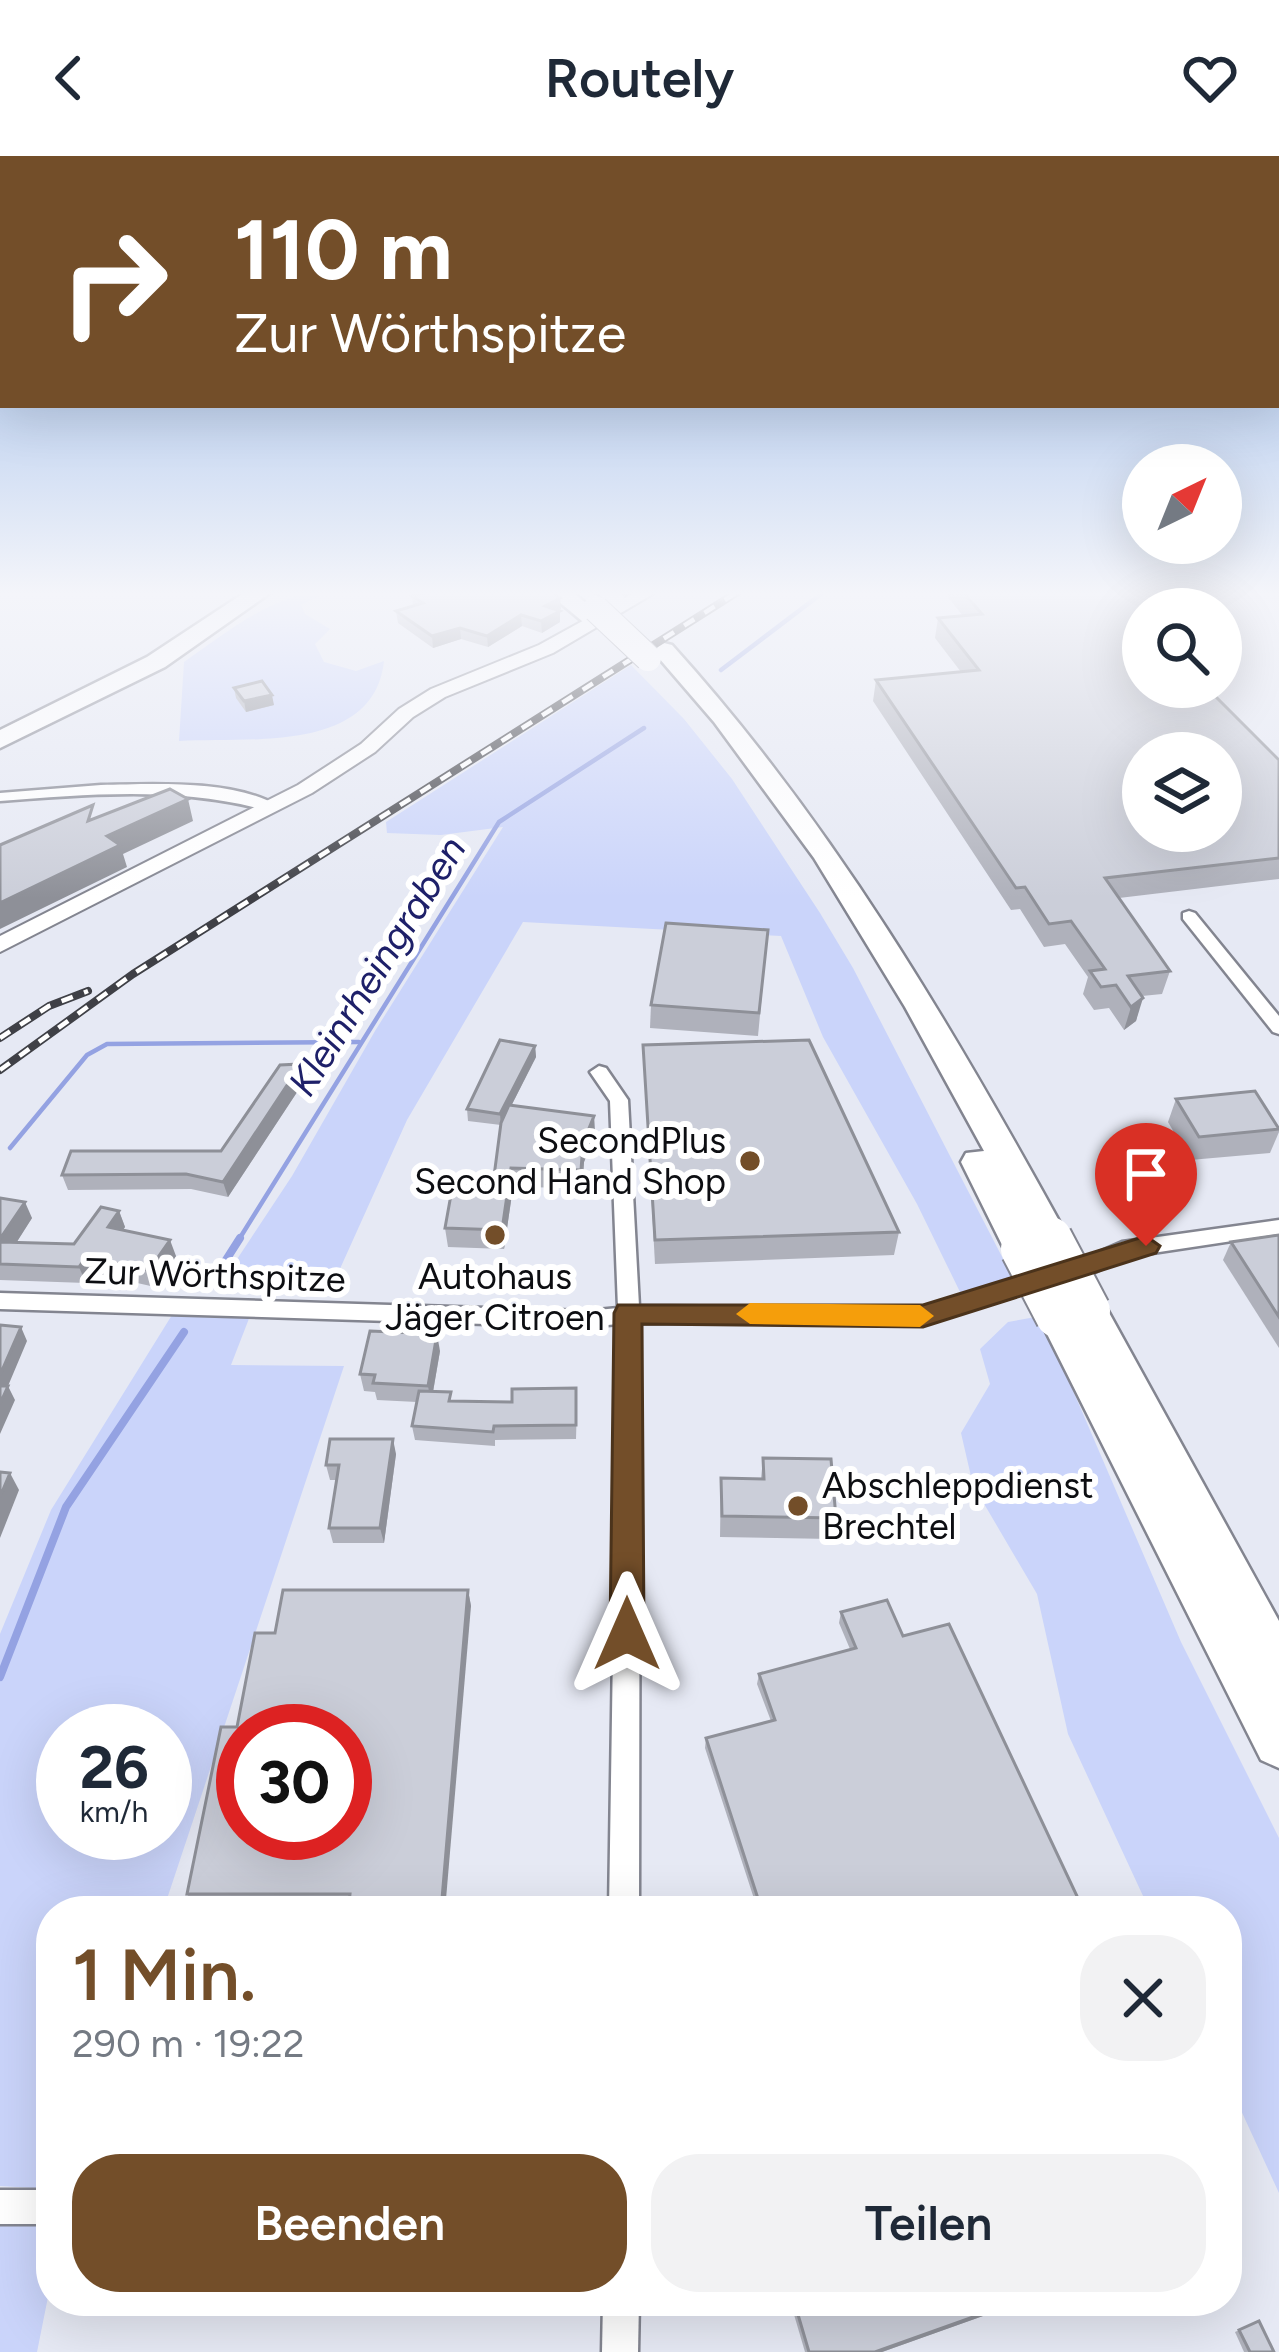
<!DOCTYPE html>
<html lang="de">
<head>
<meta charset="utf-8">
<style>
  body { margin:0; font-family:Figtree,sans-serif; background:#f2f2f3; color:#1f2937; height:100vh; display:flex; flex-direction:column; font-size:45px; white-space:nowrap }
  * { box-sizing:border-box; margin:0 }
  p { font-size:39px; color:#747a83 }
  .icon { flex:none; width:66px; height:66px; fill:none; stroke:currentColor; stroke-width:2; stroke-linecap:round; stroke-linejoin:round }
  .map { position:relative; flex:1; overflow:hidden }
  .details { position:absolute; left:36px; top:1740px; width:1206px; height:420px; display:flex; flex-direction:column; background:#fff; border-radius:48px; box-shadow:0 12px 48px #0002 }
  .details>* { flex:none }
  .hud { position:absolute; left:0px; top:0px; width:1281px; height:252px; box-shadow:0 12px 48px #0002; background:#734e29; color:#fff; overflow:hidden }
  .needle { width:78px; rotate:43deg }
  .buttons { position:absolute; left:1122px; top:288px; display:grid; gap:24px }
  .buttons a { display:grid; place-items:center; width:120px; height:120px; border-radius:50%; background:#fff; box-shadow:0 12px 48px #0002; font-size:60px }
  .speed { position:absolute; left:36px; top:1548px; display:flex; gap:24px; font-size:60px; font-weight:700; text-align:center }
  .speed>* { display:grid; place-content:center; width:156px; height:156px; border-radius:50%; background:#fff; box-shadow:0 12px 48px #0002; line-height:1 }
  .speed small { font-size:30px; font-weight:400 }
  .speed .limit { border:18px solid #d22; background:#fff; color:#111 }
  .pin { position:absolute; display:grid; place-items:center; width:102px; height:102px; color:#fff; margin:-123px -51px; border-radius:50% 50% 50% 0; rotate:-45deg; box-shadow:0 0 12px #0007 }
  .pin .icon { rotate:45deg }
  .me { position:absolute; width:132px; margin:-66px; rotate:0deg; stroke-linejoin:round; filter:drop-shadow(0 0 9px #0008) }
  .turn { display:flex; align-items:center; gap:42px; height:252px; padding:0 36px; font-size:54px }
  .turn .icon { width:156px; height:156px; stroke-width:2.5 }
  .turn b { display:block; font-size:84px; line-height:102px }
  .round { display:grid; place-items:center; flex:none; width:126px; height:126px; border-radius:48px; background:#f2f2f3 }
  .headline { display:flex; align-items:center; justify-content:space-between; height:204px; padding:0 36px }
  h1 { font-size:72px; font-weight:600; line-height:90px; color:#734e29 }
  .cta { display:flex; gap:24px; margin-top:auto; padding:24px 36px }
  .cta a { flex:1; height:138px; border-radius:48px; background:#734e29; color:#fff; font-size:48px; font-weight:600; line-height:138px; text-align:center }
  .cta a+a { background:#f2f2f3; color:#1f2937 }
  header { display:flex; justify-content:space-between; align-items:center; height:156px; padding:0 36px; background:#fff; font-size:54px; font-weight:600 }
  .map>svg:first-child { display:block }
</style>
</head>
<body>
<header><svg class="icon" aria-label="back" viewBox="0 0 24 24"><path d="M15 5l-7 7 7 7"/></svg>Routely<svg class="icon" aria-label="heart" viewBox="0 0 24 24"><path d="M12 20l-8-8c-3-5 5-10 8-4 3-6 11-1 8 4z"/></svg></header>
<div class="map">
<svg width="1279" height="2196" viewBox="0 0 1279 2196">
  <rect width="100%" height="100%" fill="#e6e9f4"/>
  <!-- green -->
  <g fill="#cad4fa" fill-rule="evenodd">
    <path d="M329,435L301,449L305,458L330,473L315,488L324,506L356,515L384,505C374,598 248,581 179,585L184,506C226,477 276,435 329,435Z"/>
    <polygon points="631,509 684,563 732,623 820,757 853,812 1014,1124 961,1138 917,1048 823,881 781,780 523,766 407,964 330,1135 218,1132 292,1020 375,875 503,671 441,679 387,677 386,666"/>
    <path d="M172,1159L250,1160L231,1209L344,1210L163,1755H51V2033L0,2030V1478L51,1354ZM63,1575H165V1677H63Z"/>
    <polygon points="1041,1160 1181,1486 1279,1682 1279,2037 1227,1924 1227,1755 1150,1755 1068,1578 1037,1438 973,1329 961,1277 990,1228 980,1193 1008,1166"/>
    <polygon points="51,2068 51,2126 37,2196 0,2196 0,2069"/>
  </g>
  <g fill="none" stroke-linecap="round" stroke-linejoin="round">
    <!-- stream-far1 -->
    <g stroke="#94a2e2" stroke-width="4.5">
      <polyline points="721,514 825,435"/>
      <polyline points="10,992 87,899 107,888 359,886"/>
      <polyline points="238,1085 499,666 644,572"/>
    </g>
    <!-- stream -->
    <g stroke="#94a2e2" stroke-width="8">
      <polyline points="210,1129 240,1082"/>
      <polyline points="0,1521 66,1351 184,1176"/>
    </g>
    <defs>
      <g id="street">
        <path d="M101,629C153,628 235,623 280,651L272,656C182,630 93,638 0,645V637Z"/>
        <polygon points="1189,755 1195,757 1279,860 1279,878 1273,876 1183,763 1183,757"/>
        <polygon points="599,910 606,912 628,944 639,1150 923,1152 1081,1104 1122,1086 1279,1064 1279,1078 1126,1101 1095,1116 923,1168 640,1167 639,1755 609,1755 618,1168 587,1171 0,1153 0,1137 587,1155 618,1152 610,945 590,916"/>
        <rect x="0" y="2034" width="51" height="34"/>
        <polygon points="603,2145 639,2145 638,2196 602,2196"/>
      </g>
      <polygon id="secondary" points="637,435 658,435 553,497 445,541 413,561 375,596 312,637 0,796 0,780 298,629 361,588 399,553 431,533 539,489"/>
      <g id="highway">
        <polygon points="247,435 273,435 165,511 0,592 0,574 147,501"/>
        <polygon points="546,435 571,435 602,460 598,465 582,465"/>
        <polygon points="594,435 618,435 628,446 617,453"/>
        <path d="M664,487L672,489C834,668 953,872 1069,1083L1064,1093L1042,1094L1037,1103L1023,1107L1009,1103L961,1006L966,997L984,995L905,851L814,702L714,566L652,494Z"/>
        <polygon points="1088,1140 1102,1144 1279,1465 1279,1612 1261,1604 1038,1160 1044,1149 1058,1145 1071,1149"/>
      </g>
    </defs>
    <!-- street casing -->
    <use href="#street" stroke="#838590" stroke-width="5"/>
    <!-- secondary casing -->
    <use href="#secondary" stroke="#838590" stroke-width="4"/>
    <!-- highway casing -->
    <use href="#highway" stroke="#838590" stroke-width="5"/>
    <!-- street -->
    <use href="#street" fill="#fff" fill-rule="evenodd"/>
    <!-- secondary -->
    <use href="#secondary" fill="#fff" fill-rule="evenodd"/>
    <!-- highway -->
    <use href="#highway" fill="#fff" fill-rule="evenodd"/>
    <defs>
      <g id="rail">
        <polyline points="0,882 49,850 88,835"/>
        <polyline points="0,914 133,818 739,435"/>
      </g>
    </defs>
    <!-- rail casing -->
    <use href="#rail" stroke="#3f4046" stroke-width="8"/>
    <!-- rail -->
    <use href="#rail" stroke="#fff" stroke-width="4.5" stroke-dasharray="12" stroke-linecap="butt"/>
    <defs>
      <polyline id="highway-bridge-far1" points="596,453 648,502"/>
      <g id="highway-bridge">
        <polyline points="1050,1083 1088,1155"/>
        <polyline points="1023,1093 1058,1160"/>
      </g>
    </defs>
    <!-- highway-bridge-far1 casing -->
    <use href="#highway-bridge-far1" stroke="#838590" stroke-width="28" stroke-linecap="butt"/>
    <!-- highway-bridge casing -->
    <use href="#highway-bridge" stroke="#838590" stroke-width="48" stroke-linecap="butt"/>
    <!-- highway-bridge-far1 -->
    <use href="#highway-bridge-far1" stroke="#fff" stroke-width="26"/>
    <!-- highway-bridge -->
    <use href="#highway-bridge" stroke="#fff" stroke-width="44"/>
  </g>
  <!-- wall -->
  <g fill="#afb1bb">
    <polygon points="948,435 1145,435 1143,531 1279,604 1279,723 1119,742 1170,815 1162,838 1142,840 1136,865 1124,874 1109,852 1094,854 1083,838 1088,821 1065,788 1044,791 1020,753 1011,754 873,545 876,524 961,516 935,482 938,462 963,460 947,440"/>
    <polygon points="412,440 561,453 559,454 560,466 542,477 522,470 488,491 461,483 433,492 398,467 396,455 413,450"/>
    <polygon points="234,532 274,549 246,556 236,542"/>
    <polygon points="768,774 758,880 650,872 651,849"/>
    <polygon points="643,889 899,1076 894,1099 655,1108"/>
    <polygon points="535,890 536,901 511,950 594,960 595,979 584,1006 582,1032 513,1031 504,1093 448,1091 445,1072 493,1028 501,969 468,965 467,953"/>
    <polygon points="305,924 228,1041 191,1033 68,1034 62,1019 221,995"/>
    <polygon points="1176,943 1279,971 1279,976 1270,997 1190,1004 1168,966"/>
    <polygon points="0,1042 32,1062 16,1087 74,1088 119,1055 125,1071 123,1074 176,1100 155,1131 93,1117 86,1127 0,1124"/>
    <polygon points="1279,1079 1279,1192 1223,1104 1231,1086"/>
    <polygon points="440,1195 433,1236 452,1245 577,1247 576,1283 495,1284 495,1290 415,1284 412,1270 417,1246 377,1244 375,1236 364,1235 360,1218"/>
    <polygon points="396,1298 384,1387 333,1387 329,1372 336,1324 330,1324 326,1309"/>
    <polygon points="763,1302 836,1362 832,1383 720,1381 721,1322 761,1323"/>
    <polygon points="468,1434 471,1450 349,1751 195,1751 187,1738 237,1571 275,1477"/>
    <polygon points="841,1456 903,1480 1084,1755 758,1755 705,1592 706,1582 771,1565 757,1528 759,1518 850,1493 839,1467"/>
    <polygon points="790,2145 1025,2145 882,2196 805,2196"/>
    <polygon points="1259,2165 1274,2196 1244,2196 1235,2176"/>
  </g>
  <!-- shaded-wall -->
  <g fill="#8e9098">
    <polygon points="560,442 561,453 545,461 545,450"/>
    <polygon points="560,455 560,466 542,477 541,465"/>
    <polygon points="521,459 522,470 488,491 487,480"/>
    <polygon points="460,472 461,483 433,492 432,480"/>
    <polygon points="272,539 274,549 246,556 244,545"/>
    <polygon points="188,643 193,665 123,698 127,711 0,773 0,747 107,680"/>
    <polygon points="1143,842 1136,865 1124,874 1131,851"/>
    <polygon points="535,890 536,901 501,970 500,958"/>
    <polygon points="301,908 305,924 228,1041 223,1026"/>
    <polygon points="594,960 595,979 584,1006 582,1032 583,987"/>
    <polygon points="511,1012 513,1031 504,1093 502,1074"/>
    <polygon points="25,1046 32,1062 6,1103 0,1090 0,1083"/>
    <polygon points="119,1055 125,1071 114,1087 108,1071"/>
    <polygon points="170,1084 176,1100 155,1131 149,1114"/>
    <polygon points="86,1101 93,1117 86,1127 79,1111"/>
    <polygon points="21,1171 27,1185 8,1230 15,1244 0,1278 0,1219"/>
    <polygon points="437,1178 440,1195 431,1247 428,1230"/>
    <polygon points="393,1283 396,1298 384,1387 380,1372"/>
    <polygon points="10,1317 19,1334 0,1382 0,1341"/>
    <polygon points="468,1434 471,1450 445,1755 441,1755"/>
    <polygon points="1018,2145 1025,2145 882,2196 875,2196"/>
  </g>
  <!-- building -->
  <g fill="#cbced9" stroke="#8e9098" stroke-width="3" fill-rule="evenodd">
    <polygon points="430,435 552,435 560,442 545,450 560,455 541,465 521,459 487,480 460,472 432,480 396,455 423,447 412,440"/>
    <path d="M962,435H1145L1164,453H1143V531H1206L1279,604V702L1105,722L1170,815L1128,820L1143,842L1131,851L1116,829L1101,831L1090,815L1105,813L1071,765L1049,768L1025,731L1016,732L876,524L979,514L938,462L982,458ZM1143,597H1221V675H1143Z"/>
    <polygon points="262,525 272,539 244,545 234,532"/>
    <polygon points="170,633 188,643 107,680 120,689 0,747 0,689 93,649 88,665"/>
    <polygon points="666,767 768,774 759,857 651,849"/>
    <polygon points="500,884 535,890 500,958 467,953"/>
    <polygon points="809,884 899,1076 655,1084 643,889"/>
    <polygon points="301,908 223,1026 186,1018 62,1019 71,995 221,995 280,909"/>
    <polygon points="1255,935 1279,973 1199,981 1176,943"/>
    <polygon points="509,949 594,960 583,987 581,1014 511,1012 502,1074 445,1072 452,1033 493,1028 501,967"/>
    <polygon points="0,1042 25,1046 0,1083"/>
    <polygon points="101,1051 119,1055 108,1071 170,1084 149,1114 86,1101 79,1111 0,1108 0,1086 74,1088"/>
    <polygon points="1279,1079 1279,1161 1231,1086"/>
    <polygon points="0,1169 21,1171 0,1219"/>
    <polygon points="370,1175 437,1178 428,1230 373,1227 375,1219 360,1218"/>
    <polygon points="0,1230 8,1230 0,1248"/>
    <polygon points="576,1232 576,1269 494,1270 493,1276 412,1270 419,1235 451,1236 449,1245 512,1246 512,1233"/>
    <polygon points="330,1283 393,1283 380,1372 329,1372 339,1309 326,1309"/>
    <polygon points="763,1302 831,1303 836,1362 722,1360 721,1322 764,1323"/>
    <polygon points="0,1316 10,1317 0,1341"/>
    <path d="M283,1434H468L441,1755H348L350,1738H187L221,1571H237L255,1477H275ZM243,1575H345V1677H243Z"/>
    <polygon points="887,1444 903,1480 949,1468 1084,1755 762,1755 706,1582 775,1564 759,1518 856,1492 841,1456"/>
    <polygon points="794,2145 1018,2145 875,2196 809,2196"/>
    <polygon points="1259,2165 1274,2196 1250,2196 1239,2174"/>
  </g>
  <!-- sky -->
  <linearGradient id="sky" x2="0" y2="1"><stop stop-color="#86ade6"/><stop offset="0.59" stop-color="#f4f5fa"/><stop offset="1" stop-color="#f4f5fa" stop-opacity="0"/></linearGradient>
  <rect width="1279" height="742" fill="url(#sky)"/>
  <!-- route -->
  <polygon fill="#734e29" stroke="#4b331b" stroke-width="3" points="1146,1080 1160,1090 1156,1097 923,1171 642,1168 644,1478 639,1489 627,1494 615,1489 610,1478 614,1157 618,1149 923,1149"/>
  <!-- slow -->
  <polygon fill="#f59e0b" points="750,1147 920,1149 934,1160 920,1171 750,1168 736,1158"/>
  <!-- markers -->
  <g fill="#734e29" stroke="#fff" stroke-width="4.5">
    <circle cx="750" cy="1005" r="12"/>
    <circle cx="495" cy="1079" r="12"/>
    <circle cx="798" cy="1350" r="12"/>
  </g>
  <g text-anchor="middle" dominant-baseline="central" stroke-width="12" stroke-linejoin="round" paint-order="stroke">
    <!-- poi labels -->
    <g font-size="36" fill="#0d0e12" stroke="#fff" text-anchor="end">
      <text x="726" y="984">SecondPlus<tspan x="726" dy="41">Second Hand Shop</tspan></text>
      <text x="495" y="1120" text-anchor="middle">Autohaus<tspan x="495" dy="41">Jäger Citroen</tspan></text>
      <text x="822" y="1329" text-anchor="start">Abschleppdienst<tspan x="822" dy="41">Brechtel</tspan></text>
    </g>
    <!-- street labels -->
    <g font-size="36" fill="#0d0e12" stroke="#fff">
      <text transform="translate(215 1119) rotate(2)">Zur Wörthspitze</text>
    </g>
    <!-- water labels -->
    <g font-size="39" font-style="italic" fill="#1e2069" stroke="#fff">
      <text transform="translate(377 810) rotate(-58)">Kleinrheingraben</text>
    </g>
  </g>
</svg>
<div class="buttons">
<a><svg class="needle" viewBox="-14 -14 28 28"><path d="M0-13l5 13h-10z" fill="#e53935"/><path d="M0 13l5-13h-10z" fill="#747a83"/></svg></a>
<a><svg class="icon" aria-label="search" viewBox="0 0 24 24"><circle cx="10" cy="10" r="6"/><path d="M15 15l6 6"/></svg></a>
<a><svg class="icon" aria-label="layers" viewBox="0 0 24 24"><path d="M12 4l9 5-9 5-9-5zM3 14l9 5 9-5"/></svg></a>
</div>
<div class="speed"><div>26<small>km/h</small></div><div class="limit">30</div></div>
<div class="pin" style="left:1146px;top:1090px;background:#d93025"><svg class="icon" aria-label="arrive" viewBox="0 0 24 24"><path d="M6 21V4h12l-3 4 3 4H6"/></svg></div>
<svg class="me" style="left:627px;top:1478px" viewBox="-20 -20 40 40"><path d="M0-17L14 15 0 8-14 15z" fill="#734e29" stroke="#fff" stroke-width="4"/></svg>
<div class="hud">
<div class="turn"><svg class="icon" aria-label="right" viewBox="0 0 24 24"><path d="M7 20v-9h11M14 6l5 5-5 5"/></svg><div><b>110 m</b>Zur Wörthspitze</div></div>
</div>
<section class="details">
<div class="headline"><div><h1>1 Min.</h1><p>290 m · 19:22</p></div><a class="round"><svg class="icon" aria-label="close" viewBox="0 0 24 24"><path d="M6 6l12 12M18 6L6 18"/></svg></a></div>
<div class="cta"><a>Beenden</a><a>Teilen</a></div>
</section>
</div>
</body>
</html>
